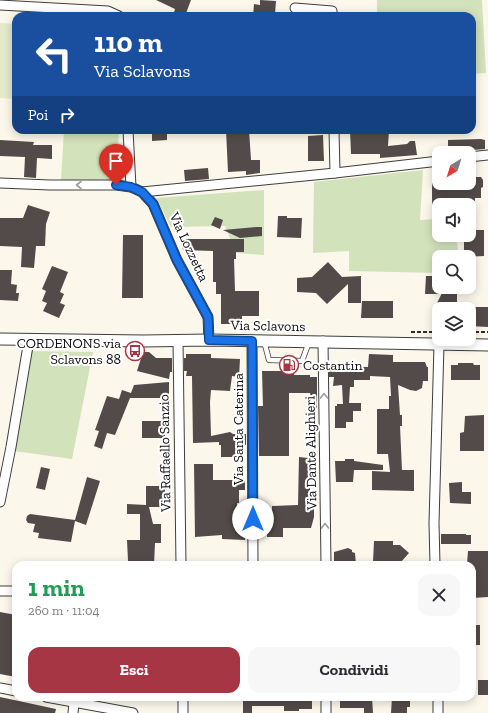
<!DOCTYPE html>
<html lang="it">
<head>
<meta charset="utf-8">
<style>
  body { margin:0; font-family:"Zilla Slab",serif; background:#f7f7f7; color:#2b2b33; height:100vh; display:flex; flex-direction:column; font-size:15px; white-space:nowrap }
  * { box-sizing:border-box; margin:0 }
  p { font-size:13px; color:#7c7c81 }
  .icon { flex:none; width:22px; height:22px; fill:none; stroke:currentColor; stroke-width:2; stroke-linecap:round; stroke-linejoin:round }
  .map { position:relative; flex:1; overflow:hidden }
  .side { position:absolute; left:12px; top:561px; width:464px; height:140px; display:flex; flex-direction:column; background:#fff; border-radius:12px; box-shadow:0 2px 10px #0003 }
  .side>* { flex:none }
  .banner { position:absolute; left:12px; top:12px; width:464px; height:122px; border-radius:12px; box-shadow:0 2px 10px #0003; background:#1a4fa0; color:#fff; overflow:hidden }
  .needle { width:26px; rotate:218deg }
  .tools { position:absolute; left:432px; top:146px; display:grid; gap:8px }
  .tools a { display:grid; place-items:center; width:44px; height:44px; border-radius:8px; background:#fff; box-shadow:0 2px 10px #0003; font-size:20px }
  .pin { position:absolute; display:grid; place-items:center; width:34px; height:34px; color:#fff; margin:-41px -17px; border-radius:50% 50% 50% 0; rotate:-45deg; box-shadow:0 0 4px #0007 }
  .pin .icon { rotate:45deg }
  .me { position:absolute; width:44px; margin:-22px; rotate:0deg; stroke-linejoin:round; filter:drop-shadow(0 0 3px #0008) }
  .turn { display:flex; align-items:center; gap:14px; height:84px; padding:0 16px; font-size:18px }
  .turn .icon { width:52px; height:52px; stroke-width:2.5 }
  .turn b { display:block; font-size:28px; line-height:34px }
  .then { display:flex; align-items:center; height:38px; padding:0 16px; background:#0003; gap:8px; font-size:15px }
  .round { display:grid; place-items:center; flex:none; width:42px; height:42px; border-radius:12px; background:#f7f7f7 }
  .headline { display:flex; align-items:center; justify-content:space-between; height:68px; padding:0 16px }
  h1 { font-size:24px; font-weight:700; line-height:30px; color:#1e9e55 }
  .button { display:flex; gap:8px; margin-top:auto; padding:8px 16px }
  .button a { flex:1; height:46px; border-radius:12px; background:#a73645; color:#fff; font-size:16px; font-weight:700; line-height:46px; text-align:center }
  .button a+a { background:#f7f7f7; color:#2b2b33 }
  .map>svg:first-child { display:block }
</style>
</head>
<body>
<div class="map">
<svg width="488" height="713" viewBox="0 0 488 713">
  <rect width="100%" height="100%" fill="#fcf7eb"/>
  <!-- green -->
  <g fill="#d2e2ba">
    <polygon points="377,0 482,0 486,73 472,74 472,16 377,16"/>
    <polygon points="64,130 119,130 116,182 61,180"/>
    <polygon points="423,170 420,220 439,219 439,235 456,235 459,257 439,257 439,273 349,271 349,251 313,253 314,182"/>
    <polygon points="264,190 264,255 236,253 225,226 171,227 156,198"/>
    <polygon points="30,351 93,352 72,459 14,451"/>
  </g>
  <!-- pitch -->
  <polygon fill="#e2eaca" points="0,23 16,24 16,99 0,98"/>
  <!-- building -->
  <g fill="#524b49">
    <polygon points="156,0 191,0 185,16 173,16 175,9"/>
    <polygon points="260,0 276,1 275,14 272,14 271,16 253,16 254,4 260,5"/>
    <polygon points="152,130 167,130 167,140 152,141"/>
    <polygon points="226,130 249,130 251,160 260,160 260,173 246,175 246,171 228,172"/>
    <polygon points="350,130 389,130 388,146 407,144 410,141 415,141 417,155 380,158 380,154 351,154"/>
    <polygon points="323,135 324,161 308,161 308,136"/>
    <polygon points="481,139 485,140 485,149 448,152 448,140"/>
    <polygon points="0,140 34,142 33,145 52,145 52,159 37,158 36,178 24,177 25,157 0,156"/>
    <polygon points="208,168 209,179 185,181 184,170"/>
    <polygon points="469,177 481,177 483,180 483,187 481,188 481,198 475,198 475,201 450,200 450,205 432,205 432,183 469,183"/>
    <polygon points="28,205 50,212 46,224 45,246 36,246 34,268 21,267 22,247 0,246 0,218 23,218"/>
    <polygon points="278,216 287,216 287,218 302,218 301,238 277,237"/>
    <polygon points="215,217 223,220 220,229 211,225"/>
    <polygon points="257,227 262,227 262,236 240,238 223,230"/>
    <polygon points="469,230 484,230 484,256 464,257 464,235 469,235"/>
    <polygon points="123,235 143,235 143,298 122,298"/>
    <polygon points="183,239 244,239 244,252 236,252 236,259 234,259 235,291 259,291 259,316 242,316 242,324 221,324 221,294 216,294 216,282 213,282 213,251 183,250 180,240"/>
    <polygon points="328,262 342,277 361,276 361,303 348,303 348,284 327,304 316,293 297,292 297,278 312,277"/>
    <polygon points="52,266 68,272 60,292 64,294 60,303 65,305 59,318 43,311 47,303 42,301 46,291 42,289"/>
    <polygon points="0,270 12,270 11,284 17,285 16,293 19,293 18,301 0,300"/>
    <polygon points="426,276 439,276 439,294 425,294"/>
    <polygon points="445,287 457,287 457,309 434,309"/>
    <polygon points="362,301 393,301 393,318 361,318"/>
    <polygon points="469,307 488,307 488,327 469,326"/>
    <polygon points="143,352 149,352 156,358 172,358 172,372 170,372 169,379 137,371"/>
    <polygon points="186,354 211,354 211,358 240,359 239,377 232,376 230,391 211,390 210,402 211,436 230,432 233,434 246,434 246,445 239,444 239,457 221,457 221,445 219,445 219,442 193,443 192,376 186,376 187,371 184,371 184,358 186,358"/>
    <polygon points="369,354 393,355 393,362 425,362 427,367 428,367 428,381 423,381 422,388 416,391 410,390 398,385 400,415 402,415 402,426 400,426 402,470 414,470 414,491 372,490 372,471 390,472 388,454 377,454 377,409 389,409 389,396 391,396 390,377 370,376 370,380 354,380 354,387 350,387 349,403 361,403 361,411 353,411 353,422 346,422 346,428 335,428 335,406 337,406 337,404 343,404 342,385 333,386 334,377 329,377 329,366 368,367"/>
    <polygon points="458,363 473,363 474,365 480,365 480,380 451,380 451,365 458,365"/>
    <polygon points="282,364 295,365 294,375 310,375 310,377 317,377 317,408 313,409 310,393 289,393 289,456 259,456 258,406 263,406 262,371 282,371"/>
    <polygon points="169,382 169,398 130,398 115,435 107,433 102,449 94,446 99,431 95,430 107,396 119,399 122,390 131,393 134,385"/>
    <polygon points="484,415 484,451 460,451 460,433 464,432 465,416"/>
    <rect x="142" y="421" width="23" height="17"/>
    <polygon points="299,457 317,459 317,475 310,476 310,505 314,505 314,517 311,528 283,528 283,537 267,537 267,515 272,515 272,506 298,505"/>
    <polygon points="345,459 354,459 354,461 383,465 383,470 354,470 353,482 336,482 335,461 345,461"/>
    <polygon points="194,464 213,464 213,480 245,480 245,490 239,490 239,503 237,503 237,525 240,525 240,529 245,529 245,540 222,539 222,535 195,537"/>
    <polygon points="41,467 50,469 45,490 36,488"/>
    <polygon points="87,477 100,481 86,525 75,521 71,542 38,538 39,533 33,532 35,524 28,523 26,520 27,516 30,514 75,520"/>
    <polygon points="462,482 462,492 471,492 471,504 450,503 449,483"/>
    <polygon points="146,486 165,486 165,507 149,507 153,524 161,524 161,543 155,543 154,565 140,565 140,561 128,561 127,540 140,540 140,514 127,514 127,504 146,505"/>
    <polygon points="441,534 466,534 466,535 471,535 471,544 441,544"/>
    <polygon points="374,541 393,541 393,545 400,545 409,553 401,562 373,562"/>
    <polygon points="348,548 352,550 352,552 355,553 356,565 334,565 334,552"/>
    <polygon points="468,551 488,551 488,597 472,598 472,565 467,564"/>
    <polygon points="0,612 16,615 16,626 14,638 16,639 16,645 13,657 16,658 16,677 0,674"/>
    <rect x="472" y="625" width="8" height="20"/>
    <rect x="478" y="680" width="10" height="15"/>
    <polygon points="0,697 56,709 55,713 0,713"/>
    <polygon points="243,697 312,697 312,709 299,709 299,711 284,711 284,706 252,706 252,713 243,713"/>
    <polygon points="340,697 372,697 373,713 364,713 364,708 340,708"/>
    <polygon points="392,697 410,697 410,707 407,707 407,713 391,713"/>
  </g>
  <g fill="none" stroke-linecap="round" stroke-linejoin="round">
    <defs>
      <polyline id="service" points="264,341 269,360 302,361 309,342"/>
      <g id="minor">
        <polyline points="0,5 108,11 119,16"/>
        <polyline points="295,8 332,11 332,16"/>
        <polyline points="128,130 131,187"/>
        <polyline points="334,130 335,173"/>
        <polyline points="469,157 488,155"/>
        <polyline points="0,183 50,185 116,185 131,187 142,192 153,204 177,260 208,317 209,340"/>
        <polyline points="142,192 335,173 439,161"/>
        <polyline points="178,341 181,565"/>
        <polyline points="252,341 253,565"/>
        <polyline points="323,341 326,565"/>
        <polyline points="0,502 11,447 29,340"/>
        <polyline points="435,565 434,523 439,345"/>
        <polyline points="0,591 16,591"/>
        <polyline points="0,688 16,691"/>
        <polyline points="46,697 133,713"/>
        <polyline points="183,697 183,713"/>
        <polyline points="326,697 326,713"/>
        <polyline points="438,697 438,713"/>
        <polyline points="73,713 74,703"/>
      </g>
      <polyline id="tertiary" points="0,339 143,341 209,340 488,345"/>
    </defs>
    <!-- service casing -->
    <use href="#service" stroke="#3e3e3e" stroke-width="6"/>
    <!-- minor casing -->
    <use href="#minor" stroke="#3e3e3e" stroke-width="11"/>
    <!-- tertiary casing -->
    <use href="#tertiary" stroke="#3e3e3e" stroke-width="13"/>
    <!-- path -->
    <g stroke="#2d2d2d" stroke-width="2" stroke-dasharray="4 2" stroke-linecap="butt">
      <polyline points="411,332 439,332"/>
      <polyline points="469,332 488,332"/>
    </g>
    <!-- service -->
    <use href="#service" stroke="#fff" stroke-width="4.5"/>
    <!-- minor -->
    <use href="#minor" stroke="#fff" stroke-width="9"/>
    <!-- tertiary -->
    <use href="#tertiary" stroke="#fff" stroke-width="11"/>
  </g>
  <!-- one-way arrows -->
  <defs><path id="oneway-chevron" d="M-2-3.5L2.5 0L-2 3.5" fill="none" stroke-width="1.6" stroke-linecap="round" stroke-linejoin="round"/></defs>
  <g stroke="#9d9d9d">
    <use href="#oneway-chevron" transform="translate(79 185) rotate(-180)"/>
    <use href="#oneway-chevron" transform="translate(324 396) rotate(-91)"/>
    <use href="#oneway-chevron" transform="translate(325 526) rotate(-91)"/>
  </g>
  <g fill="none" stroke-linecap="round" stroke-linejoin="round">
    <defs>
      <polyline id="route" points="116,185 131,187 142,192 153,204 177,260 208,317 209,340 252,341 253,519"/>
    </defs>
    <!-- route casing -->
    <use href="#route" stroke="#114b97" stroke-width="10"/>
    <!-- route -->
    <use href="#route" stroke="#1a73e8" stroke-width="7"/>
  </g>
  <!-- icons -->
  <defs>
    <symbol id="bus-ring" viewBox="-11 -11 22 22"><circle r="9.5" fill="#fff" stroke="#a73645" stroke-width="1.5"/><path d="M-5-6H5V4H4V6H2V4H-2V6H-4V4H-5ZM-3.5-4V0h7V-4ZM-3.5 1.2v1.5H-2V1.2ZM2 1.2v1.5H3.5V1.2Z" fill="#a73645"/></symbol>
    <symbol id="fuel-ring" viewBox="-11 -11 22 22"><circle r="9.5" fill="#fff" stroke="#a73645" stroke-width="1.5"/><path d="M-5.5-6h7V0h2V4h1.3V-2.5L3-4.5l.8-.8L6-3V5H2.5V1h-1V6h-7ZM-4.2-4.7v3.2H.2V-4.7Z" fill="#a73645"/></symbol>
  </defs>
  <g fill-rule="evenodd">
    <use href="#bus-ring" x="124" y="340" width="22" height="22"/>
    <use href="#fuel-ring" x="278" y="354" width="22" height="22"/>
  </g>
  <g text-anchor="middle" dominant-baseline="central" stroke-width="4" stroke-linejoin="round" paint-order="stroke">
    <!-- street labels -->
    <g font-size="14" fill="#0b0b0b" stroke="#fff">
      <text transform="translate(189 247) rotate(65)">Via Lozzetta</text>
      <text transform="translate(268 326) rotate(1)">Via Sclavons</text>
      <text transform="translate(238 429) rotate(-90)">Via Santa Caterina</text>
      <text transform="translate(165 453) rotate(-91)">Via Raffaello Sanzio</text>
      <text transform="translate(311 453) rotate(-91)">Via Dante Alighieri</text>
    </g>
    <!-- poi labels -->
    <g font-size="14" fill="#0b0b0b" stroke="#fff" text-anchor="end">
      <text x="121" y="343">CORDENONS via<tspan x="121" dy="16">Sclavons 88</tspan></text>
      <text x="303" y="365" text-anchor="start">Costantin</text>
    </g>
  </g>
</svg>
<div class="tools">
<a><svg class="needle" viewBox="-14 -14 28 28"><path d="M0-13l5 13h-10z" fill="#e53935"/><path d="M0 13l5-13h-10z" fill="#7c7c81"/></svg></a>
<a><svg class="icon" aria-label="sound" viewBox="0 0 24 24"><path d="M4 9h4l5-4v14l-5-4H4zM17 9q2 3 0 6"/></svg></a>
<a><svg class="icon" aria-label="search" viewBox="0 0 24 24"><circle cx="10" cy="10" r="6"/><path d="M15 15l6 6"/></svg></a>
<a><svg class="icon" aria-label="layers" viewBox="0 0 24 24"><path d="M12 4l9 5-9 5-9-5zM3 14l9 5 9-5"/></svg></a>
</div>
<div class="pin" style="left:116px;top:185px;background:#d93025"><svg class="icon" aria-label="arrive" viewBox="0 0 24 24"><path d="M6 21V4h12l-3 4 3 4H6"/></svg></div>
<svg class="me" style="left:253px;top:519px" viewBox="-20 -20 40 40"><circle r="19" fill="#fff"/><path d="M0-13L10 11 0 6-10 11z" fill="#1a73e8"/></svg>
<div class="banner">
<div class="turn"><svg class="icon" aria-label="left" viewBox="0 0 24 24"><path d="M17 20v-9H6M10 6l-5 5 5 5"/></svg><div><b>110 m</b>Via Sclavons</div></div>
<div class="then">Poi<svg class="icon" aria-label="right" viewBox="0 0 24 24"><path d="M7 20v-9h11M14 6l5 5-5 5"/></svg></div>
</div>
<section class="side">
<div class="headline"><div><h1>1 min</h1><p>260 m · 11:04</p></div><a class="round"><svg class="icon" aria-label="close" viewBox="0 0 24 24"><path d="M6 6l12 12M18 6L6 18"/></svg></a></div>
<div class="button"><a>Esci</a><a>Condividi</a></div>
</section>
</div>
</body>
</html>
